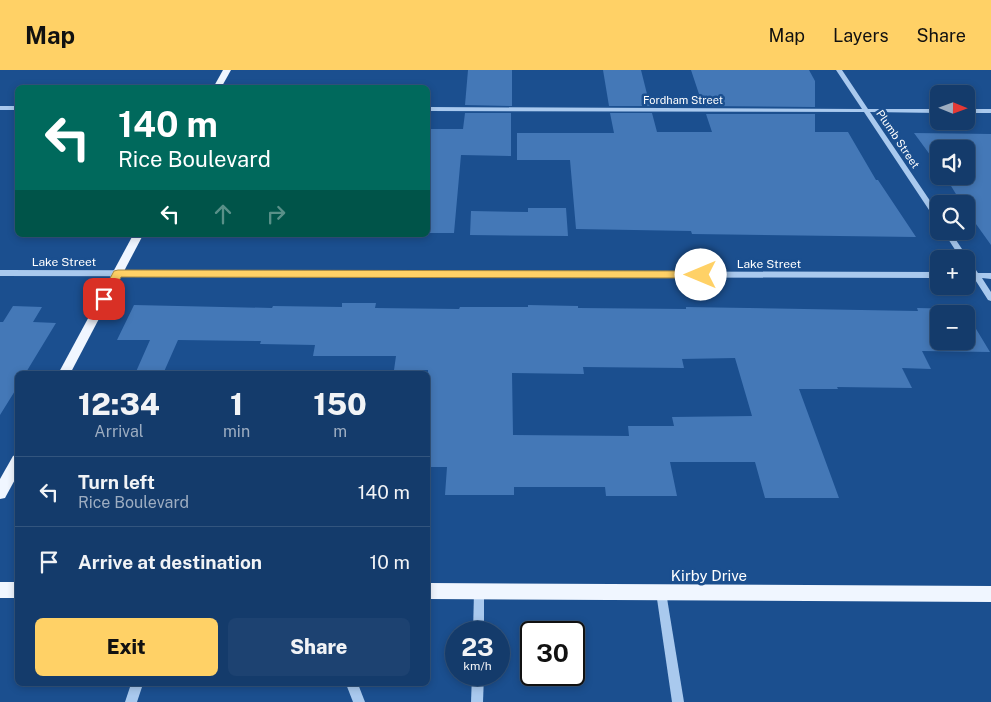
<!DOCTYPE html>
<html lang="en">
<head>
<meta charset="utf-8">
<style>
  body { margin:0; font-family:"Public Sans",sans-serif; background:#1d4271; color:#f1f3f6; height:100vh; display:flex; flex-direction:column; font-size:19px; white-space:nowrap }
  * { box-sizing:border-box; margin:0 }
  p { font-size:16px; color:#9dadc1 }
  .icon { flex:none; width:28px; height:28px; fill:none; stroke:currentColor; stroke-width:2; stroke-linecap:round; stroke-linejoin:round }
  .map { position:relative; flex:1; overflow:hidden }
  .side { position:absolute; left:15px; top:301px; width:415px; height:315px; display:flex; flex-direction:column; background:#143b6b; border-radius:8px; box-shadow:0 2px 8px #0003,0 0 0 1px #33557e }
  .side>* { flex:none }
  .hud { position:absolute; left:15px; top:15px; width:415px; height:152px; border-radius:8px; box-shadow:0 2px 8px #0003,0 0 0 1px #33557e; background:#00695c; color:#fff; overflow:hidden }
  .needle { width:32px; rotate:91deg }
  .fabs { position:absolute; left:930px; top:15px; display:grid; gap:10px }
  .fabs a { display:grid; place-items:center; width:45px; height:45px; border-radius:8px; background:#143b6b; box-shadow:0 2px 8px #0003,0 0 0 1px #33557e; font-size:25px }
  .speed { position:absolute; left:445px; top:551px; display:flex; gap:10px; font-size:25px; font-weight:700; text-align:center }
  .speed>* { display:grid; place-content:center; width:65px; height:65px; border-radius:50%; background:#143b6b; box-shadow:0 2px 8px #0003,0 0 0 1px #33557e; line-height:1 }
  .speed small { font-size:12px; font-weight:400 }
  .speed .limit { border:2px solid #111; border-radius:8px; background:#fff; color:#111 }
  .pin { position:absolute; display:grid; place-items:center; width:42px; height:42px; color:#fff; margin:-21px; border-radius:10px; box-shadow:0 2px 8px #0006 }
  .me { position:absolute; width:55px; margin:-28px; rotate:270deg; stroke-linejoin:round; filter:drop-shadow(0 0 4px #0008) }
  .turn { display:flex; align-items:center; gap:18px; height:105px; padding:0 20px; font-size:22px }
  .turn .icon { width:65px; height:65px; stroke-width:2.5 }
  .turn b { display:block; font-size:35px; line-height:42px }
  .lanes { display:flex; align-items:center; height:48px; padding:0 20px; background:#0003; justify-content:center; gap:25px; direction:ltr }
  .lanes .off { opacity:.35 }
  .eta { display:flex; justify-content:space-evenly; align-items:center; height:85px; text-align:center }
  .eta b { font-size:30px; font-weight:800; line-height:35px }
  .primary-button { display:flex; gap:10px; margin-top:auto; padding:10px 20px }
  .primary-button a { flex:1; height:58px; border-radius:8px; background:#ffd166; color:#111; font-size:20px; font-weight:800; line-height:58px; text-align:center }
  .primary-button a+a { background:#1d4271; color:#f1f3f6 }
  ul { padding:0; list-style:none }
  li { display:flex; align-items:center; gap:15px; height:70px; padding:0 20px; border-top:1px solid #33557e }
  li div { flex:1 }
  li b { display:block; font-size:19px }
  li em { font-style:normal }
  header { display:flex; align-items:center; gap:30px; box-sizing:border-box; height:70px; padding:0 25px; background:#ffd166; color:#111 }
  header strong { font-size:24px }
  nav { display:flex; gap:28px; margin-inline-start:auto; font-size:18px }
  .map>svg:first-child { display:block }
</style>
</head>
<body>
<header>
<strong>Map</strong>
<nav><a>Map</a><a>Layers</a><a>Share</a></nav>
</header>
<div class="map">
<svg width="991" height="632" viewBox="0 0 991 632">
  <rect width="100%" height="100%" fill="#1b4f8f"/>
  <!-- building -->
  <g fill="#4478b7" fill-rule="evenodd">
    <polygon points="468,0 512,0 512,36 465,35"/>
    <polygon points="603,0 641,0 650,36 609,36"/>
    <polygon points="691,0 809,0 815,11 815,37 703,36"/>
    <polygon points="465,43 511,43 511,86 461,85 454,163 428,163 428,59 463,59"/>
    <polygon points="610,43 652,43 657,62 712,62 706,44 815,44 815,62 848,62 876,110 878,110 916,167 692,164 691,161 576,159 570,90 517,90 517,63 614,63"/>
    <polygon points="914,63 991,64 991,175 966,140 966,134 962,134 945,106 966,106 966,79 939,79 939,97"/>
    <polygon points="528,138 566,138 568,166 470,165 471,141 528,142"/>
    <path d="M342,233H376L375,238L459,239L460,237H528V235L578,236V238L686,239V237L918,241L917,238L964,239L990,282L922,281L931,299L902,298L912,318L837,317L838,319H799L839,428H765L755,392H670L677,426H606L605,417H514V425H445L447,397H428V300H394L396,286H313L315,275L260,274L261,271L178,270L163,304H135L150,270H117L134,235L272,238L273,236L342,237ZM939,244H966V271H939ZM735,288L752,346L672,347L674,356H628L629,366L513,365L512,303L584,304L583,297L684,298L682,289Z"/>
    <polygon points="13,236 42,237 33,252 56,253 25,304 18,304 18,316 0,345 0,252 3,252"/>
  </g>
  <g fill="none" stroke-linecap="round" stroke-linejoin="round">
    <!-- minor -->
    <g fill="#a9c9ee" fill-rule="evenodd">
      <polygon points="836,0 842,0 868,39 939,39 939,43 870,42 939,144 939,152 937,152 864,42 428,41 428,37 862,39"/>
      <rect x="0" y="36" width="18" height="4"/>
      <rect x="966" y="39" width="25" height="4"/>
      <polygon points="943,161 950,161 978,203 991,203 991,209 982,208 991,222 991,231 988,230 974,208 966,208 966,202 970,203 966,197 966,189 961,189"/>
      <polygon points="0,200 939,202 939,208 0,206"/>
      <polygon points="479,517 483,518 484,522 484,562 473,562 474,522 475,518"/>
      <polygon points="661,517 665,518 666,522 684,632 672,632 656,522 657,518"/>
      <polygon points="472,605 484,605 483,632 471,632"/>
      <polygon points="131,614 143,614 137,632 125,632"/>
      <polygon points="346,614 358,614 365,632 353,632"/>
    </g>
    <!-- major -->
    <g fill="#f0f6ff" fill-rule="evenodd">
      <polygon points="223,0 231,0 221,18 213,18"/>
      <polygon points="133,165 143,165 70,304 58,304"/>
      <polygon points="18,384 18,404 5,428 0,429 0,409 13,386"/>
      <rect x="0" y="512" width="18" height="16"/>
      <polygon points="428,513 991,516 991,532 428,529"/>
    </g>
  </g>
  <!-- route -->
  <polygon fill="#ffd166" stroke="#a68842" points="118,200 701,201 706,205 701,208 121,207 108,231 101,231 99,229 114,201"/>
  <g text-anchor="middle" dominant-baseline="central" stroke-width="5" stroke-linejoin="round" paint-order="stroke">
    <!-- far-street labels -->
    <g font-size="11" fill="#fff" stroke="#1b4f8f">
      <text x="683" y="30">Fordham Street</text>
      <text transform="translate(898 69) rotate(56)">Plumb Street</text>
    </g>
    <!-- street labels -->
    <g font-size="12" fill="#fff" stroke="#1b4f8f">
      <text x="64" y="192">Lake Street</text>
      <text x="769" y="194">Lake Street</text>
    </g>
    <!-- near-street labels -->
    <g font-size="15" fill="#fff" stroke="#1b4f8f">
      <text x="709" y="505">Kirby Drive</text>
    </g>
  </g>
</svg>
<div class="fabs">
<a><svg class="needle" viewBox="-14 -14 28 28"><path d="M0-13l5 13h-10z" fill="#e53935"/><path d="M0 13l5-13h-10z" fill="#9dadc1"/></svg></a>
<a><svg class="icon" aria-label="sound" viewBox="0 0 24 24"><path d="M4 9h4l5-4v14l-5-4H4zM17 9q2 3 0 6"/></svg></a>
<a><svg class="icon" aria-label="search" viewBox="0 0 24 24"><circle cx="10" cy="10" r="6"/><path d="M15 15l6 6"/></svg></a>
<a>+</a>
<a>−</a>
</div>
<div class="speed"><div>23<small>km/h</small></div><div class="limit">30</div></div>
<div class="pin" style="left:104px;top:229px;background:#d93025"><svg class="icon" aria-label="arrive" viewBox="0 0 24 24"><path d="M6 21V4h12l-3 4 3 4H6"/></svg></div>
<svg class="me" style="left:701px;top:205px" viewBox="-20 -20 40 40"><circle r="19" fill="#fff"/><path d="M0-13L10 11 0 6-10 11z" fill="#ffd166"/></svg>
<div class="hud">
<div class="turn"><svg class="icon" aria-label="left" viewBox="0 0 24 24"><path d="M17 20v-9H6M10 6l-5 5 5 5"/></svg><div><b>140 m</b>Rice Boulevard</div></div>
<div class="lanes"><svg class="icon" aria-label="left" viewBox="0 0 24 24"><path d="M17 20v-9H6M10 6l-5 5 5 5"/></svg><svg class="icon off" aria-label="ahead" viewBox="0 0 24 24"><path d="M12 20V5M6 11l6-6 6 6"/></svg><svg class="icon off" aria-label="right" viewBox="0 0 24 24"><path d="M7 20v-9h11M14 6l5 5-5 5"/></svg></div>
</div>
<section class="side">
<div class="eta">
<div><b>12:34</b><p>Arrival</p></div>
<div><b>1</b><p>min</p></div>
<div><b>150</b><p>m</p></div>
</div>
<ul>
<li><svg class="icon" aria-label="left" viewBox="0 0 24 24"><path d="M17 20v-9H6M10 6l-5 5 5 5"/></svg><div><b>Turn left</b><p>Rice Boulevard</p></div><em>140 m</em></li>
<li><svg class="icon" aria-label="arrive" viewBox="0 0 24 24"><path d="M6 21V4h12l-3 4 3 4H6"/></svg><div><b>Arrive at destination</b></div><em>10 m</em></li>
</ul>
<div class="primary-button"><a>Exit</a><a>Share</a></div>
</section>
</div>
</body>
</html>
